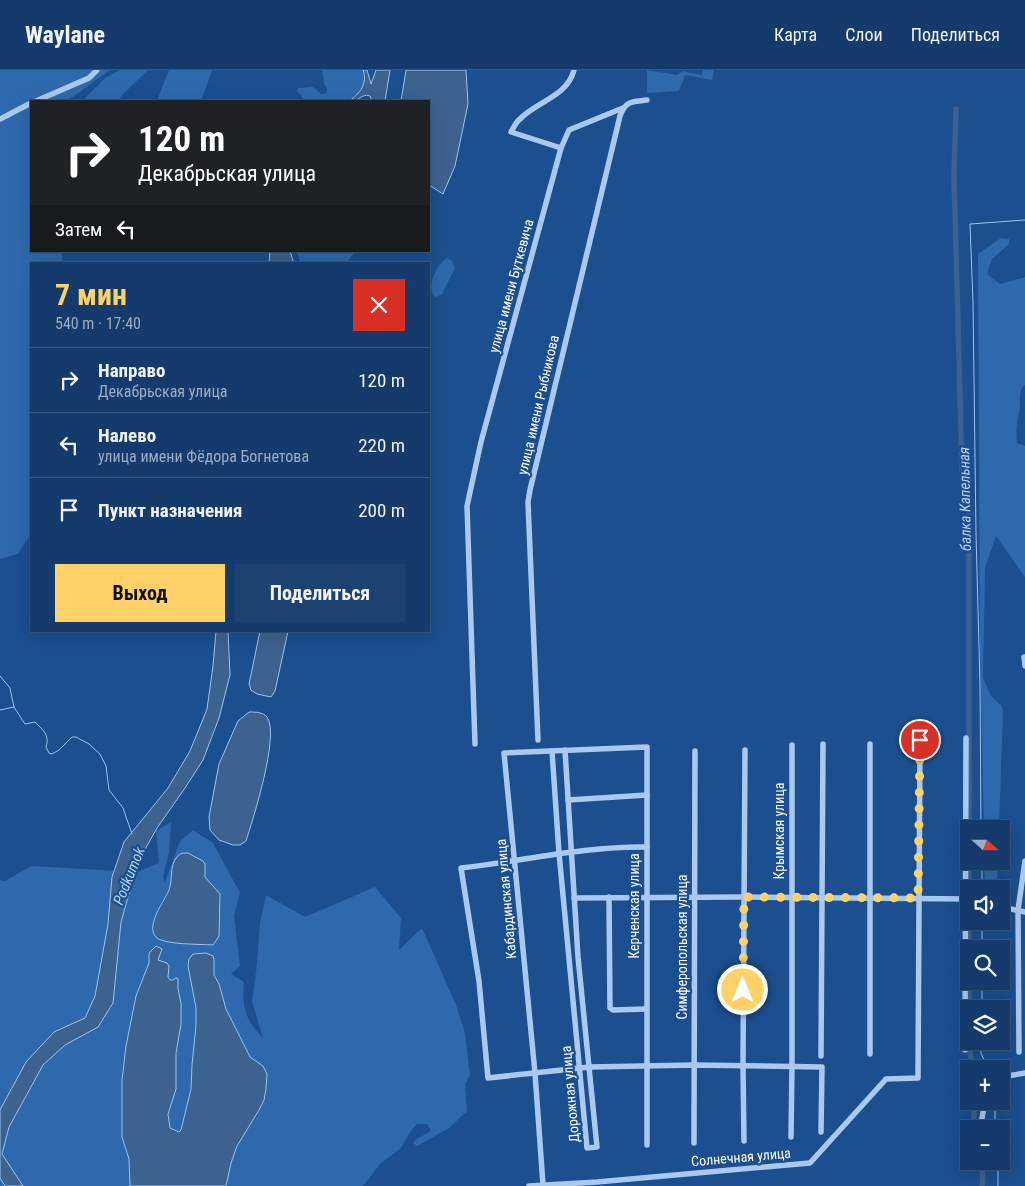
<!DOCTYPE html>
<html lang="ru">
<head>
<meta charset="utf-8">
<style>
  body { margin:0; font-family:"Roboto Condensed",sans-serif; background:#1d4271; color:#f1f3f6; height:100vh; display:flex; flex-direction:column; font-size:19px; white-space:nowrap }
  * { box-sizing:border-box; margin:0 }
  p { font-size:16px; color:#9dadc1 }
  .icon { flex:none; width:28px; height:28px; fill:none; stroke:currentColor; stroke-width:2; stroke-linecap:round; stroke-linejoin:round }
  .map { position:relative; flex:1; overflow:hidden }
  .side { position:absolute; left:30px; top:192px; width:400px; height:370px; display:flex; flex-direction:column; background:#143b6b; border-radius:0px; box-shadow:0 5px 20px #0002,0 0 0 1px #33557e }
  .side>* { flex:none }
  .hud { position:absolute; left:30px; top:30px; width:400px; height:152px; border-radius:0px; box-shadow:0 5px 20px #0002,0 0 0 1px #33557e; background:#202124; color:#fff; overflow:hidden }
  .needle { width:32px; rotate:111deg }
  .fabs { position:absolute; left:960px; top:750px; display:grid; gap:10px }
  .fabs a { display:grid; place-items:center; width:50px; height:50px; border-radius:0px; background:#143b6b; box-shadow:0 5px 20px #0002,0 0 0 1px #33557e; font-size:25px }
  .pin { position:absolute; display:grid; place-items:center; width:42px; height:42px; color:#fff; margin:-21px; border:2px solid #fff; border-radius:50%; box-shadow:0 1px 5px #0007 }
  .me { position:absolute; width:55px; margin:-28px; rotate:0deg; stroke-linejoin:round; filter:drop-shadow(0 0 4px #0008) }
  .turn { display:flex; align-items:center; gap:18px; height:105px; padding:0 25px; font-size:22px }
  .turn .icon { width:65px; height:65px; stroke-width:2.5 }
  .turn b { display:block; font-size:35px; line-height:42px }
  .then { display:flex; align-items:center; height:48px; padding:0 25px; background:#0003; gap:10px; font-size:19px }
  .round { display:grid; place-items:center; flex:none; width:52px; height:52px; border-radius:0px; background:#1d4271 }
  .summary { display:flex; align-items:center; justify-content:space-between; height:85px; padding:0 25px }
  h1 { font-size:30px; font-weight:700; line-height:38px; color:#ffd166 }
  .button { display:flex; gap:10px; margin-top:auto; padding:10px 25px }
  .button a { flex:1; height:58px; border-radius:0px; background:#ffd166; color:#111; font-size:20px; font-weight:700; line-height:58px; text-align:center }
  .button a+a { background:#1d4271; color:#f1f3f6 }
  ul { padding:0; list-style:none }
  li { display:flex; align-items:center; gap:15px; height:65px; padding:0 25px; border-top:1px solid #33557e }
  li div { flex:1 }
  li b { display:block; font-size:19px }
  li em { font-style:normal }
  header { display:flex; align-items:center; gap:30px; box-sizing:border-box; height:70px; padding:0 25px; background:#143b6b; border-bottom:1px solid #33557e }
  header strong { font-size:24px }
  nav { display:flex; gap:28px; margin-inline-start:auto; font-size:18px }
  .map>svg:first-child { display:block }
</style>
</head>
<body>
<header>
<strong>Waylane</strong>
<nav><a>Карта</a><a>Слои</a><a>Поделиться</a></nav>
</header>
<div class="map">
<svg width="1025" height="1116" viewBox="0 0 1025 1116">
  <rect width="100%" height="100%" fill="#1b4f8f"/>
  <!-- green -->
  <g fill="#2e69ad" fill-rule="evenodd">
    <polygon points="0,0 110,0 67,31 31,31 31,181 61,181 63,194 31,194 31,463 18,484 0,489"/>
    <polygon points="120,0 148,0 121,26 119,31 82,31 105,8"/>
    <polygon points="169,0 212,0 201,31 157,31"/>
    <polygon points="322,0 363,0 366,7 362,19 355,27 349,31 305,31 297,21 298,18 313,17 321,24 324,24 327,22 327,19 324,14"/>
    <polygon points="647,0 677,5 683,1 702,5 703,0 714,0 712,10 685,5 679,21 647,23"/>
    <path d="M1001,168L1009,169V174L992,189L987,204L1000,214L1025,207V315L1023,316C1019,323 1020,328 1020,336C1018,350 1015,357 1017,373L1025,376V507L996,466L985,498L983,608L991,626L1001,635L1003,641L999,759H984L980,589L978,184Z"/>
    <polygon points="297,181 355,181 346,194 301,194"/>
    <path d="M447,188L452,191L455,198L442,224L436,227L433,225C428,213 436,195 447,188Z"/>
    <path d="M171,752L169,782L163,807L165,812L180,771L193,760L213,773L240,823L234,846L240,896L231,904L244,912C242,938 245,949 263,968L252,932L257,894L260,853L266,825L305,847L375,817L401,848L399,880L422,858L456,935L465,963L470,1005L465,1015L467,1041L449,1058L417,1076L413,1073C418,1066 424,1067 431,1060L427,1054H417L410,1062L401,1078L380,1094L363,1116H226C229,1102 231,1087 238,1074C246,1058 266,1037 266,1019C267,1011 264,1003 263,996L250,987L226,939L219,914L214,905V889L213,886L206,883L189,889V903L192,913L196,938V955L192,995L191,1019L181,1060L179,1062L170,1058L168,1044L176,1019V983L180,965L181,933L178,919V909L170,910L168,907L169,896L167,894L161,892L149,883V893L136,926L126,976L122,1010V1067L129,1089L130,1116H0V810L5,811L31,796L137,802L159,793L156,761ZM188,783L194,785L205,794V807L220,824L219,866L213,875L165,871L157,868L153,856L161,833L168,821L181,784Z"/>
    <polygon points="984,791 998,791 997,819 985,819"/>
  </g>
  <!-- water -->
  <g fill="#3c6290" stroke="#9cc4f0">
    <path d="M363,0H367L371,14L376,0H390L385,31H372L370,26C365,24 360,27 356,31H349C360,24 368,13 363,0Z"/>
    <polygon points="406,0 466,0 468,34 455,96 443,124 429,115 429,31 401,31"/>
    <polygon points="270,181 290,181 294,194 269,194"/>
    <polygon points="216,561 228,561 230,605 219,648 203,690 185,718 157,758 138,792 121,852 113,933 98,957 65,975 43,995 9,1057 2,1084 23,1116 5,1116 0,1108 0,1040 26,992 54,962 85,948 95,926 108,854 112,807 124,772 168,718 190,681 207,639 213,596"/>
    <polygon points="260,561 288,561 275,621 271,627 257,624 251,620 249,614"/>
    <path d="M249,642C255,642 263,642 267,647C280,665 253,749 246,771L240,775H233L219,770L210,760L209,747L219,694L238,651Z"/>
    <path d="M188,783L203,791L205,794V807L220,824L219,866L213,875C201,874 163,875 156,867C145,856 165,830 169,820C173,810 169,796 177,787C180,783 184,783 188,783Z"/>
    <polygon points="156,876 162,879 158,890 167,893 169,896 168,907 170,910 173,910 176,908 178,909 178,919 181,933 181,954 176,983 176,1019 168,1044 170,1058 179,1062 181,1060 191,1019 192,995 196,955 196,938 188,896 189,889 193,884 206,883 213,886 214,889 214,905 219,914 226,939 250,987 263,996 267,1004 266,1019 264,1030 259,1040 237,1076 231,1093 226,1116 130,1116 129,1089 122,1067 122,1010 126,976 136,926 149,893 149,883"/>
  </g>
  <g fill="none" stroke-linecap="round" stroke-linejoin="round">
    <!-- stream -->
    <g stroke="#9cc4f0" stroke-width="1">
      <path d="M0,606L10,618L14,637L25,654L35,652C43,660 50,665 46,677L49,683L52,684L59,680L72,667H76L89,674L100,684L106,696L109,720L123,738L132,764"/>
      <polyline points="0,640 14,637"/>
      <polyline points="981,759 980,615 976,463 973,233 970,154 1025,150"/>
      <polyline points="982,791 982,819"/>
      <polyline points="982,851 982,879"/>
      <polyline points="982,939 982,911"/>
      <polyline points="981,971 981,983 988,999"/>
      <polyline points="995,1059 995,1031"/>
      <polyline points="994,1091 998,1096 998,1116"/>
    </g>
    <!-- canal -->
    <g stroke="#3c6290" stroke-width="5.5">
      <polyline points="956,39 954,106 962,400 969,423 969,759"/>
      <polyline points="969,819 969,791"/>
      <polyline points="969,851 969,974 972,999"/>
      <polyline points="974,1054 974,1031"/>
      <polyline points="981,1091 983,1111 982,1116"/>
    </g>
    <!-- minor -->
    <g stroke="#a9c9ee" stroke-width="5.5">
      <polyline points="36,31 89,8 97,0"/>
      <polyline points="0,49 31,33"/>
      <path d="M561,78L511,62C514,57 516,52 520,49C537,31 567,27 574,0"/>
      <polyline points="1024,587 1025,596"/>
      <path d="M538,670L528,432L530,420L620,46C626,30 632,32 647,30"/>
      <polyline points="475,674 467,436 481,372 561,78 569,60 623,38"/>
      <polyline points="552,681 559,783 587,1078 597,1077 578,887 565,680"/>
      <polyline points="568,730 647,725"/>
      <path d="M647,777C584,776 523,791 461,798L479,911L488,1008L590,997L694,995L822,997L821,1062"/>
      <polyline points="609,827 610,938 613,940 646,939"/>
      <polyline points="574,828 744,827 969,829"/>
      <polyline points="1001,837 1025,842"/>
      <polyline points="965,980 966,668"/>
      <polyline points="1019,982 1018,840 1025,791"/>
      <polyline points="870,984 870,674"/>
      <polyline points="821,986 823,674"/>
      <polyline points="1001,1007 1025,1003"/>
      <polyline points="974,1059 981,1054 985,1031"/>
      <polyline points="791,1067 792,996 792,675"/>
      <polyline points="744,1071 743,996 745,680"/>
      <polyline points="694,1073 695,681"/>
      <polyline points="543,1115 535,1003 504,683 647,677 647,1075"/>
      <polyline points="529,1116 597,1112 810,1093 886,1009 918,1008 920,670"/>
    </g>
  </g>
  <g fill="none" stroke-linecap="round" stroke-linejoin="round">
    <!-- route -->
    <polyline stroke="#ffd166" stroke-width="9" stroke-dasharray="0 16.2" points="743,920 744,827 918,828 920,670"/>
  </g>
  <g text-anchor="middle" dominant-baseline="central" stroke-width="4.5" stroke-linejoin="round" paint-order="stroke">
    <!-- street labels -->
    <g font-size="14" fill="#fff" stroke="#1b4f8f">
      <text transform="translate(511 216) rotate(-75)">улица имени Буткевича</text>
      <text transform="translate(538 335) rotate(-77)">улица имени Рыбникова</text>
      <text transform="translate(779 761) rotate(-90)">Крымская улица</text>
      <text transform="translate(506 829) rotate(-95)">Кабардинская улица</text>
      <text transform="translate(634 836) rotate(-90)">Керченская улица</text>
      <text transform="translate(682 877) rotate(-90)">Симферопольская улица</text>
      <text transform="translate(570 1024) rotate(-95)">Дорожная улица</text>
      <text transform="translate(741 1087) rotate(-5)">Солнечная улица</text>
    </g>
    <!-- water labels -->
    <g font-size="15" font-style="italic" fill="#b5d3f5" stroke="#1b4f8f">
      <text transform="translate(965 429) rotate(-91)">балка Капельная</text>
      <text transform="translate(129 806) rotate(-68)">Podkumok</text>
    </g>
  </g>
</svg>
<div class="fabs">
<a><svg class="needle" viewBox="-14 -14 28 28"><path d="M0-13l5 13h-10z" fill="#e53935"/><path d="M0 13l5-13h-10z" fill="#9dadc1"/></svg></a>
<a><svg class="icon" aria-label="sound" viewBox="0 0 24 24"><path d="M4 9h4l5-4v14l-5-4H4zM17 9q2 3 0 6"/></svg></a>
<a><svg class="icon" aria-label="search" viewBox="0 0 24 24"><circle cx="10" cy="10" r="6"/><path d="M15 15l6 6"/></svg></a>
<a><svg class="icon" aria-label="layers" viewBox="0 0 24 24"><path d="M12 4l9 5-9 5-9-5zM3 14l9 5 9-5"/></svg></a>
<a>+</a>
<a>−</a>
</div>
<div class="pin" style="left:920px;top:670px;background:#d93025"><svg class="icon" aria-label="arrive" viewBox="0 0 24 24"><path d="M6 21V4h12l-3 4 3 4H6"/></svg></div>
<svg class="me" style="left:743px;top:920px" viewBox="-20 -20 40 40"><circle r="17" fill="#ffd166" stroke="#fff" stroke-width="3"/><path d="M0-11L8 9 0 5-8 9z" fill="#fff"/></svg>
<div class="hud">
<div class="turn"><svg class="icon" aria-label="right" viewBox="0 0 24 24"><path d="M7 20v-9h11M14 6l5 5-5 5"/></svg><div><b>120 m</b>Декабрьская улица</div></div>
<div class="then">Затем<svg class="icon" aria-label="left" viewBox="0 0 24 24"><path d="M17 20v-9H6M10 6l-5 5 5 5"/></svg></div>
</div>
<section class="side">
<div class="summary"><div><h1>7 мин</h1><p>540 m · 17:40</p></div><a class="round" style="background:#d93025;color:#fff"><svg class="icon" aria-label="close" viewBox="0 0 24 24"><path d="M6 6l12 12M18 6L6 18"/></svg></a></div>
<ul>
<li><svg class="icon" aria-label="right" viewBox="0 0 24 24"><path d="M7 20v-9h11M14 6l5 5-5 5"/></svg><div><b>Направо</b><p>Декабрьская улица</p></div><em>120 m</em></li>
<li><svg class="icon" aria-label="left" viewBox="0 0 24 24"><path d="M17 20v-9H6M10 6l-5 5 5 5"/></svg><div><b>Налево</b><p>улица имени Фёдора Богнетова</p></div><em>220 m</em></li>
<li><svg class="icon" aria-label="arrive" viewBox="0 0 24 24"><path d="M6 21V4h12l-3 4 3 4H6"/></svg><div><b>Пункт назначения</b></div><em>200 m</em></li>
</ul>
<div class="button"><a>Выход</a><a>Поделиться</a></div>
</section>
</div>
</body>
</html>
